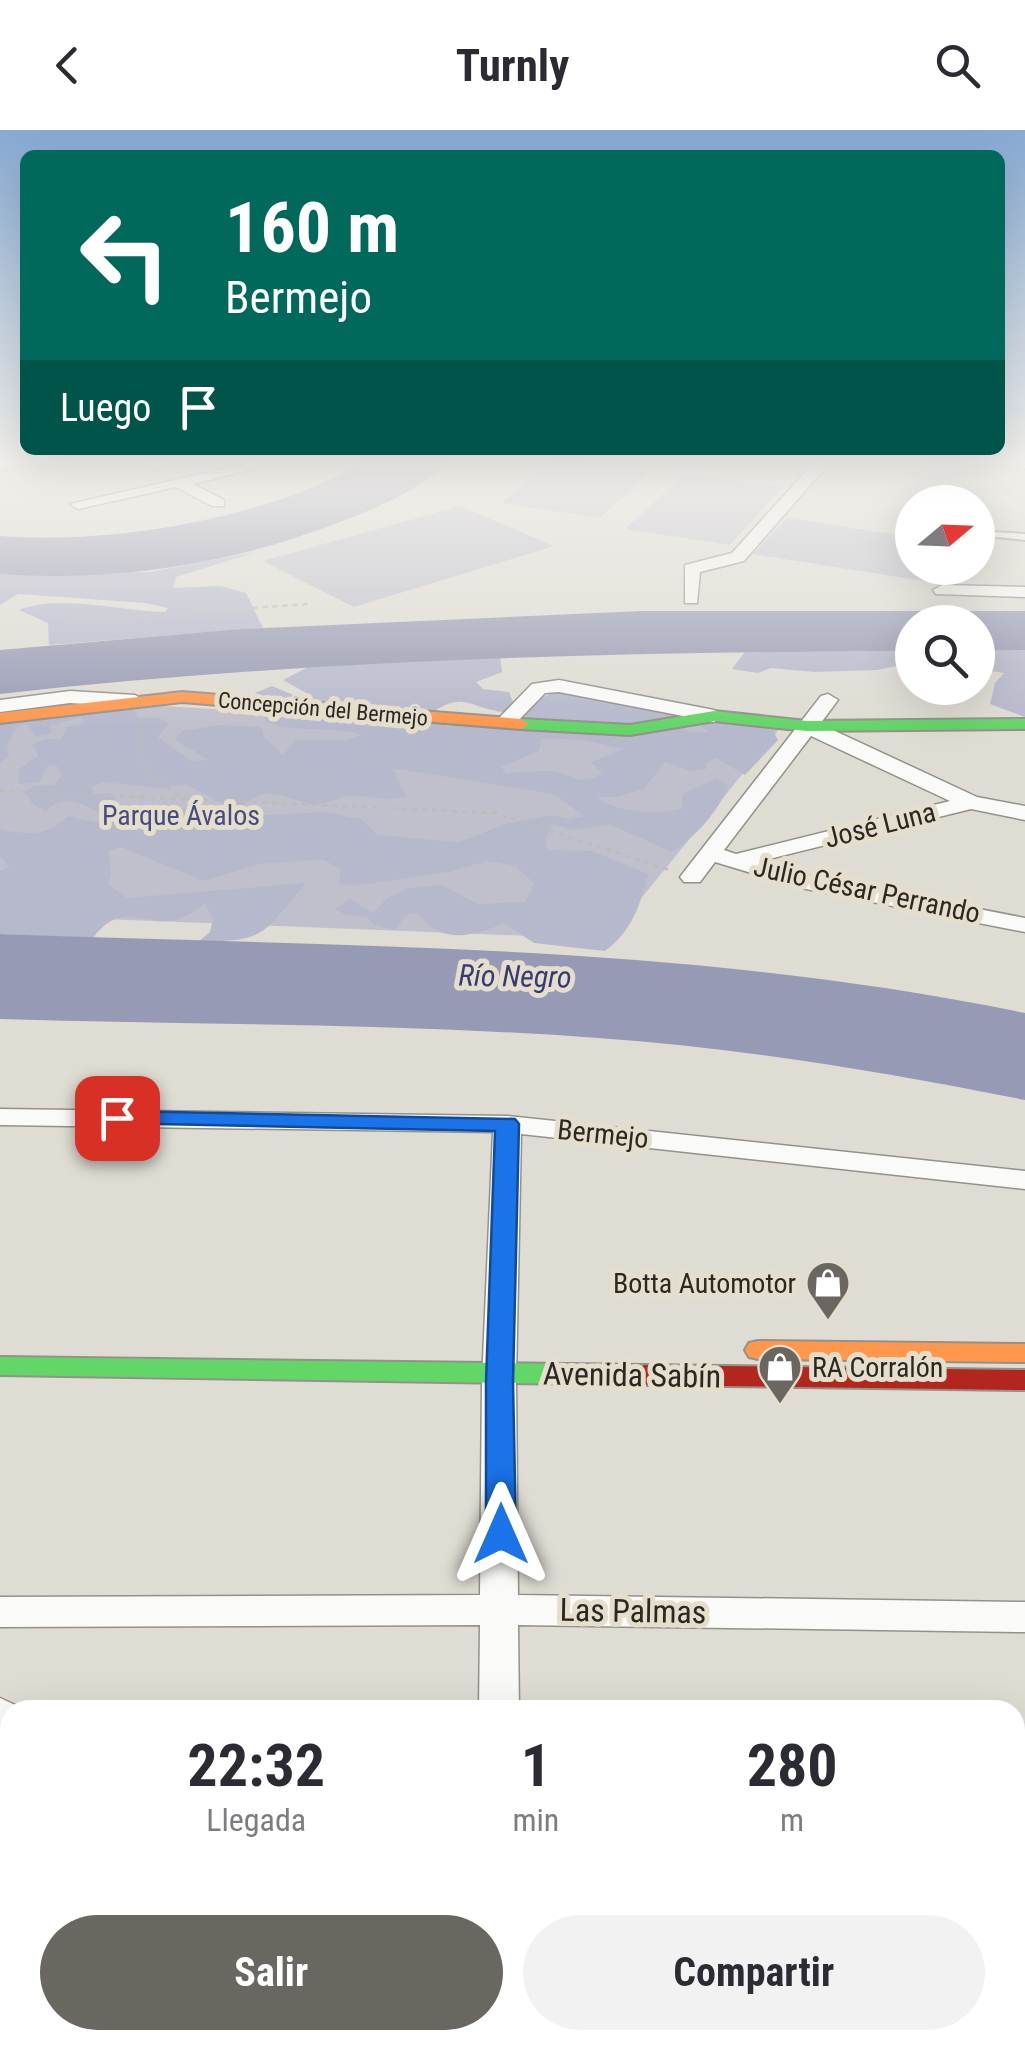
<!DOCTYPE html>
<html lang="es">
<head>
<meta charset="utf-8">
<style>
  body { margin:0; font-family:"Roboto Condensed",sans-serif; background:#f2f2f3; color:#2b2b33; height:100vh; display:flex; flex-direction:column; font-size:38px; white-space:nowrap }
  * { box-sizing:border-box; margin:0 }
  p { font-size:32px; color:#7c7c81 }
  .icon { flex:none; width:55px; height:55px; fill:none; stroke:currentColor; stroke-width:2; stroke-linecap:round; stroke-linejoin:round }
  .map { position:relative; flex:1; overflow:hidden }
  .sheet { position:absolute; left:0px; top:1570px; width:1025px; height:350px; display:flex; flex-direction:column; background:#fff; border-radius:30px 30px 0 0; box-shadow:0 10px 40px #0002 }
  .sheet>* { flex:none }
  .guide { position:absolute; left:20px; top:20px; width:985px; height:305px; border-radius:15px; box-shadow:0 10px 40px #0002; background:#00695c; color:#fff; overflow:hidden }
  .needle { width:65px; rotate:71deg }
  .buttons { position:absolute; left:895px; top:355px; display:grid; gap:20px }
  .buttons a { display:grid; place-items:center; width:100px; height:100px; border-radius:50%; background:#fff; box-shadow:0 10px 40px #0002; font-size:50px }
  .pin { position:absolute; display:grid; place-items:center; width:85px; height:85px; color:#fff; margin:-42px; border-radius:20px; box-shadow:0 5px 15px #0006 }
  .me { position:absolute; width:110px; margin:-55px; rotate:0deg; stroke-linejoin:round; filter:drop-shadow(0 0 8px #0008) }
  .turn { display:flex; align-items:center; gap:35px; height:210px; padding:0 40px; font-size:45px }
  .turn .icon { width:130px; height:130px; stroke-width:2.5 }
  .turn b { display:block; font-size:70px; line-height:85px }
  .then { display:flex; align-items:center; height:95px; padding:0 40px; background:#0003; gap:20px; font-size:38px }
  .eta { display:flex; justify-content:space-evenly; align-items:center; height:170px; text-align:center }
  .eta b { font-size:60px; font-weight:700; line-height:70px }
  .button { display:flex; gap:20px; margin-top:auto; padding:20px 40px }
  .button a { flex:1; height:115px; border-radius:60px; background:#6a6760; color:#fff; font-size:40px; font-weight:700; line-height:115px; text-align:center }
  .button a+a { background:#f2f2f3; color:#2b2b33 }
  header { display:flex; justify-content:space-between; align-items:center; height:130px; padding:0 40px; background:#fff; font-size:45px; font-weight:700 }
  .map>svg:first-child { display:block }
</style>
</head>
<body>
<header><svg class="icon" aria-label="back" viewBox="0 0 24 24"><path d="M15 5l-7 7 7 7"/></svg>Turnly<svg class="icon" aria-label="search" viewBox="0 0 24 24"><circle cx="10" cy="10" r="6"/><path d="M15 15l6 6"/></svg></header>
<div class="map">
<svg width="1025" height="1920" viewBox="0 0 1025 1920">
  <rect width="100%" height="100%" fill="#dfdcd3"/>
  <!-- green -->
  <g fill="#bfc0cc">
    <polygon points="554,330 659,334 600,388 501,373"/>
    <polygon points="684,344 782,357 730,415 625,399"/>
    <polygon points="460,376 554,416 354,477 263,431"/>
    <polygon points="787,388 912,407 912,438 948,438 937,453 753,424"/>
    <polygon points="164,576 633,605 710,591 780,598 608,809 0,785 0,593"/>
  </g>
  <!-- forest -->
  <g fill="#b6b8cc" fill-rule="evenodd">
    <path d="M256,422L176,447L173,458L220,456L246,463L263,498L49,515L48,493L19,480C57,464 123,481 165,482L168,478L146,473L18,464L0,475V444L149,442Z"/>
    <polygon points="1025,520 1025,587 990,574 995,553 1004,543 978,539 978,521"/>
    <polygon points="912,521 912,533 877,540 814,542 771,538 758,543 732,539 745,522"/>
    <path d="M500,526L502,542L476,552L483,559L509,562L513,572L505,582C473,580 465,560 433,582L447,597C473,590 496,601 527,599L520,591L529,574L558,560L671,583L688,602H708L699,594L715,589L773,601L778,610L745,645L716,628L707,632L706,639L692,641L665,632L644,659L617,667H597C613,682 662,686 682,678V664L717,648L729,656C715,685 699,703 672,722L609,694L573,700L554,694L545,708L547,720L592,721L648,744C640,776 632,801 605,821L534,813L504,793C473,807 440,815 418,783L406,785L395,800L374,795L367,787L346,785L335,779L350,769L373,783L386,769L408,758L442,755L477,774L526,772L534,753L515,736L487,731L448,742L353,756L339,753L340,739L324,730L300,731L259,734L204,751L121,717L108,721L111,743L108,754L127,768L306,753C265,801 267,813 199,811L210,802L213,789L205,774C197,779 185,788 176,790C144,797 122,769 93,808L0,804V741L9,737L0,726V699C30,705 44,708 68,686L103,694L115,690C92,681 68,658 46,681L33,674L24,662L34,656L54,655L62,645L57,636L48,635L39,652L19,654V639L38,626L33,615L44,609H62L67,597L85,593L81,587L50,596L52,603L36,606L26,593L16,597L7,617L9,626L0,633V593L132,576L138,588H159L169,593L158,607L191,631L209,630L175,610L182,601L217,595L261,597L264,607L283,625L295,610H345L362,605C332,594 296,605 265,591L264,572L255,563L272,556L298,567L310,565L283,550L312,535ZM542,608L583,610L623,619L592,632L602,644C572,658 573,641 548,641C534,641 521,643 506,643L501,637L539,621ZM392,638L554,664L584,686L568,689L552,685L505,694L459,712L378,705L361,689L323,682L236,687L211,680L115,676V668L110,663L93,664L92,656L102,652L160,658L185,654L222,673L243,677C265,651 287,671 314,674C327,675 339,666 352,666C371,666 386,672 406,666Z"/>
  </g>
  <!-- water -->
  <g fill="#979ab4">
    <path d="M368,330H450C419,361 377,378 337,393C228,435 117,452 0,444V406C112,415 271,388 368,330Z"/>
    <path d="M641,481H1025V520L978,521V492H912V521C606,522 305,530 0,564V520L242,499Z"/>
    <path d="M0,804C343,817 688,813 1025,883V970C884,942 742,918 598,908C399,893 199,895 0,889Z"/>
    <polygon points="0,1802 10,1804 10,1910 396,1910 427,1920 0,1920"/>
  </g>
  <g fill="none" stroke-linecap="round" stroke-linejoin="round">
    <defs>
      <polygon id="lane" points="978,401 1025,404 1025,410 978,405"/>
      <g id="street">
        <polygon points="0,330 34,330 0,340"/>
        <polygon points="139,330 179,330 153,340"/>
        <polygon points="245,330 261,330 261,337 193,354 224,370 224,376 212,376 176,357 78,379 70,374 245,334"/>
        <polygon points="816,330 832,330 744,431 700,442 697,473 685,473 685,435 732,423"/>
        <polygon points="996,330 1025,330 1025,339 998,333"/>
        <polygon points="942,455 1025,457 1025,467 936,464 933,460"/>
        <polygon points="559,550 714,580 724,586 714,592 559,562 545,563 512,597 498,597 498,589 532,554"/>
        <polygon points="70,561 135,565 145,571 135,577 70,573 0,582 0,570"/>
        <path d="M828,564L838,570L820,594L977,667L1025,676V690L971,679L761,731L805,745L1025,788V802L801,758L715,732L700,752H684L680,747L821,566ZM811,606L950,671L736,724L724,720Z"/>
        <polygon points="0,979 507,986 1025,1041 1025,1059 521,1004 516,1251 518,1465 1025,1472 1025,1502 518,1495 519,1580 479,1580 480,1495 0,1497 0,1467 480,1465 482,1251 493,1002 0,995"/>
        <polygon points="0,1568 26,1580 10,1580 10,1605 0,1602"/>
        <rect x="1015" y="1781" width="10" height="42"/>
        <polygon points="1015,1902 1025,1920 961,1920 957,1910 1015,1910"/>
      </g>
      <g id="fast">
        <polygon points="714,581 807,591 1025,589 1025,599 807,601 714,591 630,605 521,599 513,594 521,589 630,595"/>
        <polygon points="0,1227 645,1235 655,1238 659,1245 655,1252 645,1255 0,1245"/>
      </g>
      <g id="slow">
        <polygon points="182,562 521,589 529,594 521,599 182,572 0,593 0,583"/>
        <polygon points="758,1211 1025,1214 1025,1232 758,1229 749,1227 745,1220 749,1213"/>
      </g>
      <polygon id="jam" points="645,1235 1025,1240 1025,1260 645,1255 635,1252 631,1245 635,1238"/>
    </defs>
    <!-- lane casing -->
    <use href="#lane" stroke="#94918a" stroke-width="4"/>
    <!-- street casing -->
    <use href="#street" stroke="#94918a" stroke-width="3"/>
    <!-- fast casing -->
    <use href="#fast" stroke="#94918a" stroke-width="4"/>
    <!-- slow casing -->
    <use href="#slow" stroke="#94918a" stroke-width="4"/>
    <!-- jam casing -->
    <use href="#jam" stroke="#94918a" stroke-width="4"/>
    <!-- path -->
    <g stroke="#bdbcb9" stroke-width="2.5" stroke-dasharray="5 5" stroke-linecap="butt">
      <polyline points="63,491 309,474"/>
      <polyline points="140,588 145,642 184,669 495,683 673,741"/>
      <polyline points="0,661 184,669"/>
    </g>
    <!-- lane -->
    <use href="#lane" fill="#fafaf8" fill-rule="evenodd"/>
    <!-- street -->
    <use href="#street" fill="#fafaf8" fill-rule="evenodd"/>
    <!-- fast -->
    <use href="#fast" fill="#63d668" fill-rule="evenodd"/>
    <!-- slow -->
    <use href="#slow" fill="#ff974d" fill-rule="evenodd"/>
    <!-- jam -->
    <use href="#jam" fill="#b3261e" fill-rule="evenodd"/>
  </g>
  <!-- sky -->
  <linearGradient id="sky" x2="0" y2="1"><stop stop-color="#87aad3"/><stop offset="0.55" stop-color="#f1efeb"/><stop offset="1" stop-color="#f1efeb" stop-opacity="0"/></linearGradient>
  <rect width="1025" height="599" fill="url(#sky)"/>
  <!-- route -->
  <polygon fill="#1a73e8" stroke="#114b97" stroke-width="2.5" points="117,981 515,989 519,994 513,1252 516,1404 512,1412 501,1415 490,1412 486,1404 486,1252 495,1001 109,993 105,988"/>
  <!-- icons -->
  <defs>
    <symbol id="shop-pin" viewBox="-11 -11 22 30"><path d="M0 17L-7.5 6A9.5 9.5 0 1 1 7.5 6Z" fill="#6a6760" stroke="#e5decd"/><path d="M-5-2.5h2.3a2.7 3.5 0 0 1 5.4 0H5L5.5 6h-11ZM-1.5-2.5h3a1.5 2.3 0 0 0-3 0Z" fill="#fff"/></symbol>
  </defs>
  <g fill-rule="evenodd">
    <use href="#shop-pin" x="803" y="1128" width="50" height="68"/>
    <use href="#shop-pin" x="755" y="1212" width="50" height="68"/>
  </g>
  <g text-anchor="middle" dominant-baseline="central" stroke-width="10" stroke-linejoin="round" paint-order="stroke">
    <!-- far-street labels -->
    <g font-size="22" fill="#2b2822" stroke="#e5decd">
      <text transform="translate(323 579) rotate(5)">Concepción del Bermejo</text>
    </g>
    <!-- park labels -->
    <g font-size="28" fill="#464b84" stroke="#e5decd">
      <text x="181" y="685">Parque Ávalos</text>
    </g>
    <!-- street labels -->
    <g font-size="28" fill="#2b2822" stroke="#e5decd">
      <text transform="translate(880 695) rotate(-14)">José Luna</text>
      <text transform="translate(867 760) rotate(12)">Julio César Perrando</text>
      <text transform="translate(603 1004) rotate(6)">Bermejo</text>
    </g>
    <!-- poi labels -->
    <g font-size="28" fill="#2b2822" stroke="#e5decd" text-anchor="end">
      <text x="796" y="1153">Botta Automotor</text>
      <text x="812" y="1237" text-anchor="start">RA Corralón</text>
    </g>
    <!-- water labels -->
    <g font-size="30" font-style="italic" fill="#383b73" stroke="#e5decd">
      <text transform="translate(515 846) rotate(1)">Río Negro</text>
    </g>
    <!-- near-street labels -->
    <g font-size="32" fill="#2b2822" stroke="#e5decd">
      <text transform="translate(632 1245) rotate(1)">Avenida Sabín</text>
      <text transform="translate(633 1481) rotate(1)">Las Palmas</text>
    </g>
  </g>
</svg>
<div class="buttons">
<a><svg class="needle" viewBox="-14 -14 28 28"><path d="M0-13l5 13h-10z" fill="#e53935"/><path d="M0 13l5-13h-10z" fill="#7c7c81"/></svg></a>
<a><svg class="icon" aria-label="search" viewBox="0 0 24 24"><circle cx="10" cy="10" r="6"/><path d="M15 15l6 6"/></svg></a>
</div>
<div class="pin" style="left:117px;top:988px;background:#d93025"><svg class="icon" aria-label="arrive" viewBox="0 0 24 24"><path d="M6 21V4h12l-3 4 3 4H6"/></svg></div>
<svg class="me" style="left:501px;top:1404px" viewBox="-20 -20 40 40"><path d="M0-17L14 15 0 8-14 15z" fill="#1a73e8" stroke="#fff" stroke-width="4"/></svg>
<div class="guide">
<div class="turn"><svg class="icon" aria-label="left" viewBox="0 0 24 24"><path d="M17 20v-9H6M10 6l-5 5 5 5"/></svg><div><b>160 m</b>Bermejo</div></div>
<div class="then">Luego<svg class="icon" aria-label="arrive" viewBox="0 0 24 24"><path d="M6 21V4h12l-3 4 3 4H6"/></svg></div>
</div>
<section class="sheet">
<div class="eta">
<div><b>22:32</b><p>Llegada</p></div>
<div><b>1</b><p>min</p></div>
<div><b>280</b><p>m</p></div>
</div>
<div class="button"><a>Salir</a><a>Compartir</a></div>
</section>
</div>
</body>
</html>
